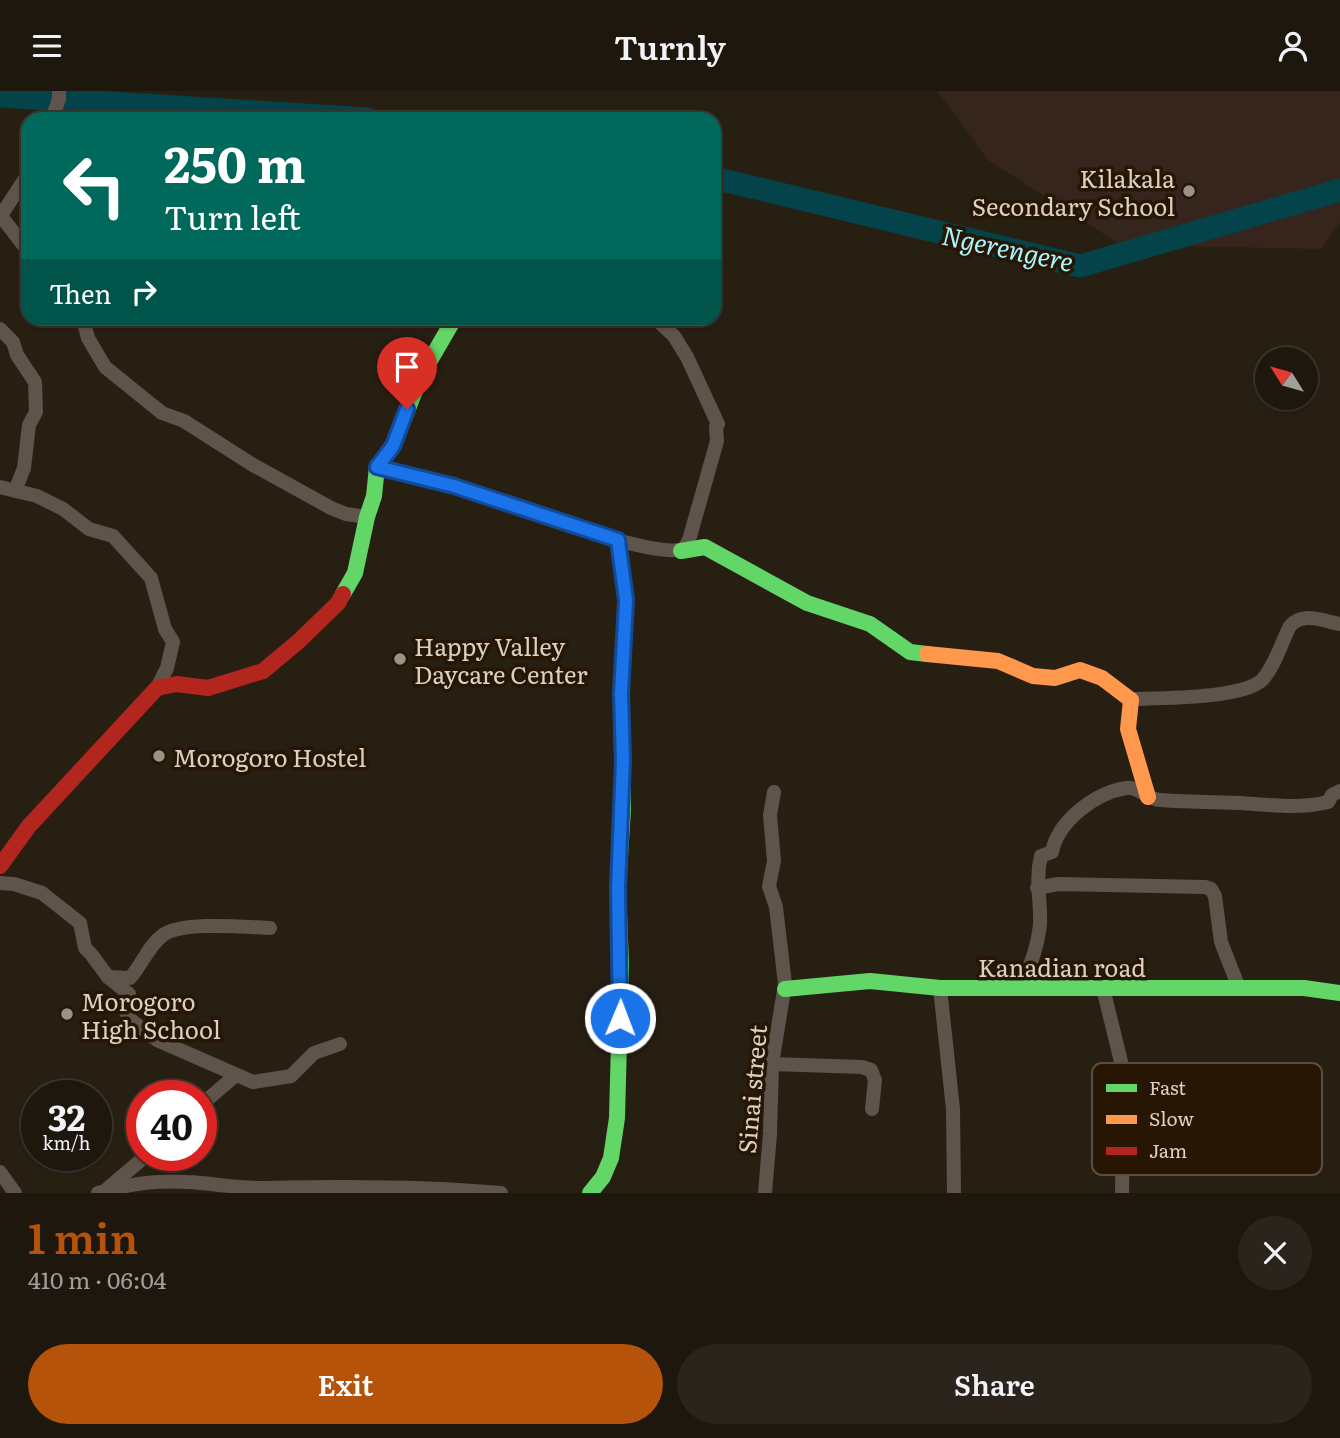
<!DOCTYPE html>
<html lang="en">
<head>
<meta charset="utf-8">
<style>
  body { margin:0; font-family:Literata,serif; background:#2b241c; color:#f1f3f6; height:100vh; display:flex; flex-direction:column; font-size:26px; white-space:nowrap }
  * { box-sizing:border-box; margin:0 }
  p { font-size:23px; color:#a19f9e }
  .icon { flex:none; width:38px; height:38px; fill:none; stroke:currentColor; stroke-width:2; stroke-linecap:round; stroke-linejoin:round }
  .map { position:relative; height:1102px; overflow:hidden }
  .details { display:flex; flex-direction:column; background:#1e170e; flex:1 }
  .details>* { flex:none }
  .top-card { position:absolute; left:21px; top:21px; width:700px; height:214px; border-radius:21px; box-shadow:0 2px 5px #0004,0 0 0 2px #3c362e; background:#00695c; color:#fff; overflow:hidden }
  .needle { width:46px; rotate:307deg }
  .controls { position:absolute; left:1255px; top:256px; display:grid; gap:14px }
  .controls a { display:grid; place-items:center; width:63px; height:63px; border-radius:50%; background:#1e170e; box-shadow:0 2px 5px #0004,0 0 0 2px #3c362e; font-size:35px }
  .speed { position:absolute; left:21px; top:989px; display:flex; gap:14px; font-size:35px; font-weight:700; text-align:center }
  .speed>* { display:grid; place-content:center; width:91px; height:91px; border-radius:50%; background:#1e170e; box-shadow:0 2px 5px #0004,0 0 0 2px #3c362e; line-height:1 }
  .speed small { font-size:18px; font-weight:400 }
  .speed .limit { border:10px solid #d22; background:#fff; color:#111 }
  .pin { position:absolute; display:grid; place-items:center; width:60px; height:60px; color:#fff; margin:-72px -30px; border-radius:50% 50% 50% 0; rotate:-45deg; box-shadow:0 0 7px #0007 }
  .pin .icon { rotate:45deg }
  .me { position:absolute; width:77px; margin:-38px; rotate:1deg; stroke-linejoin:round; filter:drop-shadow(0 0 5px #0008) }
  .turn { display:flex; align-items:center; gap:24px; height:147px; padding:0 28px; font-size:32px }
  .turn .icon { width:91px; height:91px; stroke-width:2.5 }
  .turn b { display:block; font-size:49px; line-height:60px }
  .then { display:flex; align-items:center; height:66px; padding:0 28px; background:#0003; gap:14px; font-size:26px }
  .round { display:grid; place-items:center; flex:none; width:74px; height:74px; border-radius:37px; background:#2b241c }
  .head { display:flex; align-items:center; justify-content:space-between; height:119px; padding:0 28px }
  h1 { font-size:42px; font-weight:600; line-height:52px; color:#b45309 }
  .action { display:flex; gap:14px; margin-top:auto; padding:14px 28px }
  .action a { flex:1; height:80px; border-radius:42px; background:#b45309; color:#fff; font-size:28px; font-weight:600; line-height:80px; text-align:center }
  .action a+a { background:#2b241c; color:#f1f3f6 }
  header { display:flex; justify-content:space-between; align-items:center; height:91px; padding:0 28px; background:#1e170e; font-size:32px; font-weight:600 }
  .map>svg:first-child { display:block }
</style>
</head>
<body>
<header><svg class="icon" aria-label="menu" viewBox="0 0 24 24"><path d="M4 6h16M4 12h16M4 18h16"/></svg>Turnly<svg class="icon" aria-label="person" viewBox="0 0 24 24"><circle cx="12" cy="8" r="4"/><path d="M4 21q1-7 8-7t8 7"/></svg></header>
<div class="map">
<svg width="1340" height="1102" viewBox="0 0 1340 1102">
  <rect width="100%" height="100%" fill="#281f13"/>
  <!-- education -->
  <polygon fill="#36251d" points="937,0 1340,0 1340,132 1321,158 1121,154 988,69"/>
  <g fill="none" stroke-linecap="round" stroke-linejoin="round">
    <!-- river -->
    <g stroke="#044349" stroke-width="23">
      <polyline points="0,5 368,28"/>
      <polyline points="714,87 1080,175 1340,99"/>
    </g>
    <!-- street -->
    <g stroke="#5f544b" stroke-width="14">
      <polyline points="52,28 59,8 59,0"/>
      <polyline points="1,125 28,160"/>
      <polyline points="0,126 28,83"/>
      <polyline points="83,228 88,247 105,276 162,322 184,330 253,374 331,417 346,423 367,426"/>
      <polyline points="0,238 13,251 17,264 35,291 36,321 29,334 24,377 15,400"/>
      <path d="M377,376C403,383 430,388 456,396C497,409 651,469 684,458L689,449L717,350L716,336L718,333L687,266L674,245L656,228"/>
      <polyline points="0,396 37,405 63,418 89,438 113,445 151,487 165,538 173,551 167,577 157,597"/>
      <path d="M1131,608C1159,607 1245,608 1263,588C1276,573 1281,552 1290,535C1303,520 1323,530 1340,533"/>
      <polyline points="0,792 14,793 42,802 80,832 85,857 91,863 108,886 129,903 124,918 132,930 157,949 253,991 291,985 314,962 340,953"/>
      <polyline points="1037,797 1058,793 1205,796 1211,798 1215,805 1221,851 1239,897"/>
      <path d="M108,886L130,887C142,874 148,855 163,844C182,830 245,836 270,837"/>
      <polyline points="940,897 953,1018 954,1102"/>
      <polyline points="1103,897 1124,983 1122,1102"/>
      <path d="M1021,898C1029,877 1038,856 1040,833C1041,810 1035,789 1041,765L1052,761C1058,730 1095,702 1126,697C1138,695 1147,708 1160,709C1187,711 1214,711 1241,712C1270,714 1300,718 1328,711L1332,704L1340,700"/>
      <polyline points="772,973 862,976 871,979 875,989 872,1018"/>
      <polyline points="201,1014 236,984"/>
      <polyline points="0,1081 15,1102"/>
      <polyline points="108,1097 147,1064"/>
      <path d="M98,1102C127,1093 156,1089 187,1091C213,1092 240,1098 267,1097C345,1095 422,1095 501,1102"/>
      <polyline points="765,1102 770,1043 772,973 785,893 776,816 769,795 774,770 770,724 774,701"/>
    </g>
    <!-- fast -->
    <g stroke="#63d668" stroke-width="16">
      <polyline points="681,460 705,456 807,512 870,533 910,561 927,563"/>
      <polyline points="343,503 355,482 367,426 374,405 377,376 393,355 421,285 453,230"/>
      <polyline points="785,898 870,890 940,897 1304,897 1340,902"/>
      <polyline points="590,1102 603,1086 611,1067 617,1027 621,873 618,797 623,718 621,603 623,562"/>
    </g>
    <!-- slow -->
    <g stroke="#ff974d" stroke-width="16">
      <polyline points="618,449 626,509 623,562"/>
      <polyline points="927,563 998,570 1033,585 1055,587 1080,579 1102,587 1131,609 1128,638 1148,706"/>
    </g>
    <!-- jam -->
    <polyline stroke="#b3261e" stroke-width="16" points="0,775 29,735 157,597 177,593 208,597 263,580 299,550 338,512 343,503"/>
  </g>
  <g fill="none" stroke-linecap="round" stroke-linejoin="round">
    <defs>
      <polyline id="route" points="407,318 393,355 377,376 454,395 618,449 626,509 621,603 623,669 618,797 620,927"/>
    </defs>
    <!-- route casing -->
    <use href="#route" stroke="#114b97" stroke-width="18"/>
    <!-- route -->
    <use href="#route" stroke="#1a73e8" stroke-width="12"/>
  </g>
  <!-- markers -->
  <g fill="#9c9286" stroke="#261603" stroke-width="2.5">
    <circle cx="1189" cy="100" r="7"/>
    <circle cx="400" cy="568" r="7"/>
    <circle cx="159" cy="665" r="7"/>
    <circle cx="67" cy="923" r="7"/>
  </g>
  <g text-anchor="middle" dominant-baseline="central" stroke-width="7" stroke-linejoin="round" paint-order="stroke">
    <!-- poi labels -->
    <g font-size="24" fill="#dbd0c4" stroke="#261603" text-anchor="start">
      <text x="1175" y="86" text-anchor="end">Kilakala<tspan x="1175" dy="28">Secondary School</tspan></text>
      <text x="414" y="554">Happy Valley<tspan x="414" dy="28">Daycare Center</tspan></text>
      <text x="173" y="665">Morogoro Hostel</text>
      <text x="81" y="909">Morogoro<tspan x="81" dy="28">High School</tspan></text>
    </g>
    <!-- street labels -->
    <g font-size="24" fill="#dbd0c4" stroke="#261603">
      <text x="1062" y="875">Kanadian road</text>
      <text transform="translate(751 998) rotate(-85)">Sinai street</text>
    </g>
    <!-- water labels -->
    <g font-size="26" font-style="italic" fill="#a9f3fd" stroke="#261603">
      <text transform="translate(1008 156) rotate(12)">Ngerengere</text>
    </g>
  </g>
  <!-- legend -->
  <rect x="1092" y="972" width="230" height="112" rx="10" fill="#261603" stroke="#5c4e3d" stroke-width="2"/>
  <rect x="1106" y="993" width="31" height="8" fill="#63d668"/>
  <rect x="1106" y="1024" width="31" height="9" fill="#ff974d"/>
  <rect x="1106" y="1056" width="31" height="8" fill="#b3261e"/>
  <g font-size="19" fill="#dbd0c4">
    <text x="1149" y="1004">Fast</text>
    <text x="1149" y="1035">Slow</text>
    <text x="1149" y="1067">Jam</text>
  </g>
</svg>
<div class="controls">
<a><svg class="needle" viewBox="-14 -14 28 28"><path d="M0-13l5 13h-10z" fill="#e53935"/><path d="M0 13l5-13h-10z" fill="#a19f9e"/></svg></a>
</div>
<div class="speed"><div>32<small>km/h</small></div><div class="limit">40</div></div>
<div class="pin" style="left:407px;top:318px;background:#d93025"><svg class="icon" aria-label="arrive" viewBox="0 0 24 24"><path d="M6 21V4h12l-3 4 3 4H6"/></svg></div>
<svg class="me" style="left:620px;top:927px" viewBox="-20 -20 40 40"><circle r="17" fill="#1a73e8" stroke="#fff" stroke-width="3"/><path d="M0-11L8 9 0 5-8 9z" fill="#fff"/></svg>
<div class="top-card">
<div class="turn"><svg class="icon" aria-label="left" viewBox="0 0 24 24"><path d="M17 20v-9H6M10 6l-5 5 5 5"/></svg><div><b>250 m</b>Turn left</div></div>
<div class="then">Then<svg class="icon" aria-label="right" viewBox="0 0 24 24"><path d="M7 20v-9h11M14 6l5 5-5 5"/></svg></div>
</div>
</div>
<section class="details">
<div class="head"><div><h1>1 min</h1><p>410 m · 06:04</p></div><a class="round"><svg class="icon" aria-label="close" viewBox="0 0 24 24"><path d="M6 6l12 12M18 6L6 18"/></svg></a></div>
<div class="action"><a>Exit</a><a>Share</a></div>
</section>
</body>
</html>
